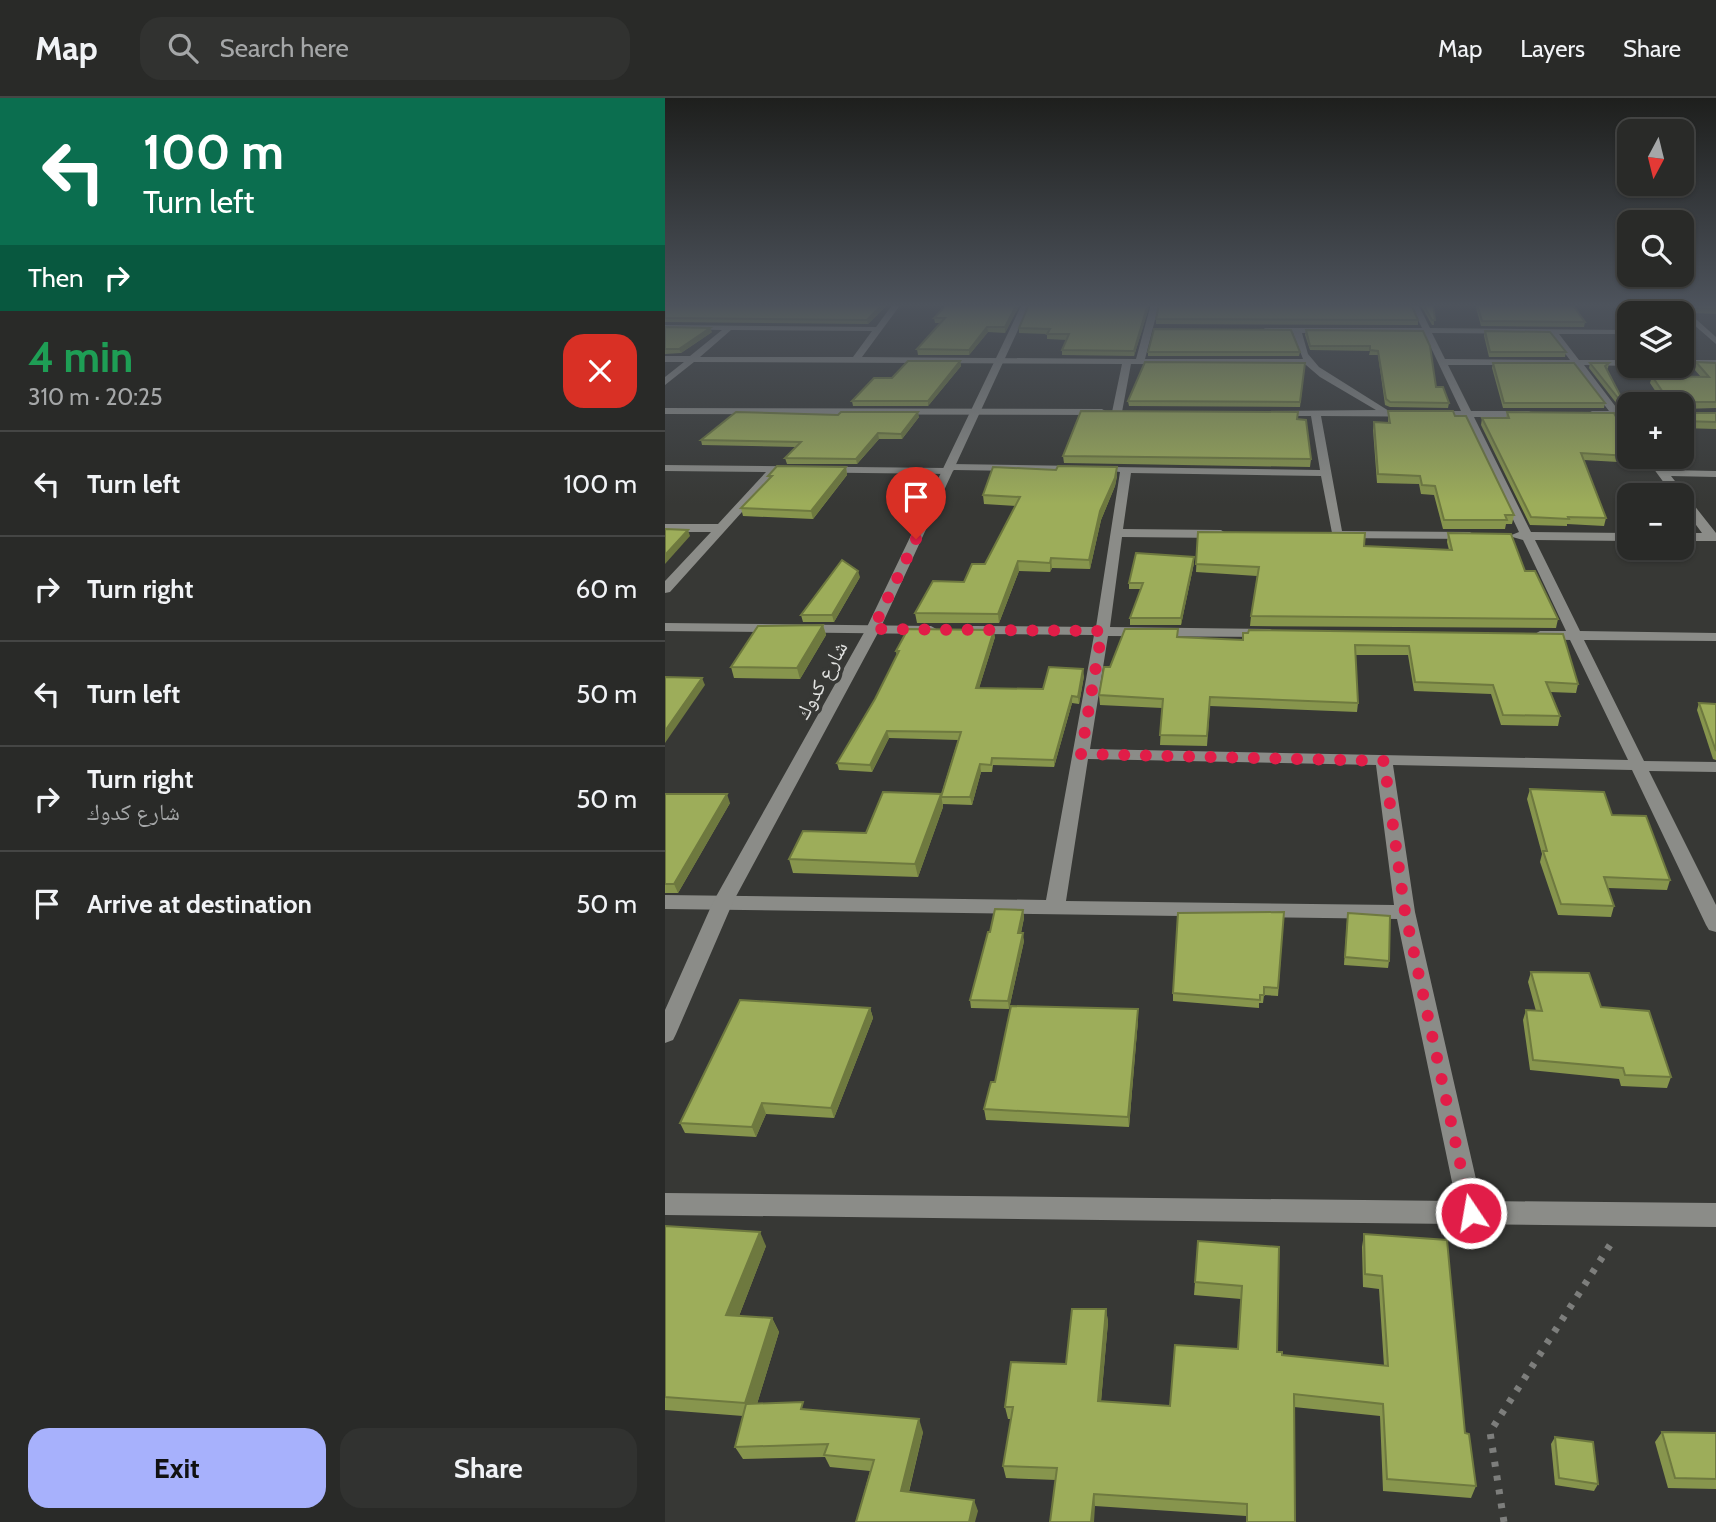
<!DOCTYPE html>
<html lang="en">
<head>
<meta charset="utf-8">
<style>
  body { margin:0; font-family:Cabin,"Noto Naskh Arabic",sans-serif; background:#313230; color:#f1f3f6; height:100vh; display:flex; flex-direction:column; font-size:26px; white-space:nowrap }
  * { box-sizing:border-box; margin:0 }
  p { font-size:23px; color:#a5a7a8 }
  .icon { flex:none; width:38px; height:38px; fill:none; stroke:currentColor; stroke-width:2; stroke-linecap:round; stroke-linejoin:round }
  .map { position:relative; flex:1; overflow:hidden }
  .sheet { display:flex; flex-direction:column; background:#292a28; width:665px }
  .sheet>* { flex:none }
  .hud { background:#0b6e4f; color:#fff; overflow:hidden }
  .needle { width:46px; rotate:187deg }
  .fabs { position:absolute; left:952px; top:21px; display:grid; gap:14px }
  .fabs a { display:grid; place-items:center; width:77px; height:77px; border-radius:14px; background:#292a28; box-shadow:0 2px 5px #0004,0 0 0 2px #454645; font-size:35px }
  .pin { position:absolute; display:grid; place-items:center; width:60px; height:60px; color:#fff; margin:-72px -30px; border-radius:50% 50% 50% 0; rotate:-45deg; box-shadow:0 0 7px #0007 }
  .pin .icon { rotate:45deg }
  .me { position:absolute; width:77px; margin:-38px; rotate:348deg; stroke-linejoin:round; filter:drop-shadow(0 0 5px #0008) }
  .turn { display:flex; align-items:center; gap:24px; height:147px; padding:0 28px; font-size:32px }
  .turn .icon { width:91px; height:91px; stroke-width:2.5 }
  .turn b { display:block; font-size:49px; line-height:60px }
  .then { display:flex; align-items:center; height:66px; padding:0 28px; background:#0003; gap:14px; font-size:26px }
  .round { display:grid; place-items:center; flex:none; width:74px; height:74px; border-radius:21px; background:#313230 }
  .overview { display:flex; align-items:center; justify-content:space-between; height:119px; padding:0 28px }
  h1 { font-size:42px; font-weight:700; line-height:52px; color:#1e9e55 }
  .button { display:flex; gap:14px; margin-top:auto; padding:14px 28px }
  .button a { flex:1; height:80px; border-radius:21px; background:#a7b1fc; color:#111; font-size:28px; font-weight:700; line-height:80px; text-align:center }
  .button a+a { background:#313230; color:#f1f3f6 }
  ul { padding:0; list-style:none }
  li { display:flex; align-items:center; gap:21px; height:105px; padding:0 28px; border-top:2px solid #454645 }
  li div { flex:1 }
  li b { display:block; font-size:26px }
  li em { font-style:normal }
  header { display:flex; align-items:center; gap:42px; box-sizing:border-box; height:98px; padding:0 35px; background:#292a28; border-bottom:2px solid #454645 }
  header strong { font-size:33px }
  nav { display:flex; gap:38px; margin-inline-start:auto; font-size:24px }
  .search { width:490px; height:63px; background:#313230; display:flex; align-items:center; gap:18px; box-sizing:border-box; padding:0 24px; border-radius:21px; color:#a5a7a8; font-size:26px }
  main { display:flex; flex:1; min-height:0 }
  .map>svg:first-child { display:block }
</style>
</head>
<body>
<header>
<strong>Map</strong>
<div class="search"><svg class="icon" aria-label="search" viewBox="0 0 24 24"><circle cx="10" cy="10" r="6"/><path d="M15 15l6 6"/></svg>Search here</div>
<nav><a>Map</a><a>Layers</a><a>Share</a></nav>
</header>
<main>
<section class="sheet">
<div class="hud">
<div class="turn"><svg class="icon" aria-label="left" viewBox="0 0 24 24"><path d="M17 20v-9H6M10 6l-5 5 5 5"/></svg><div><b>100 m</b>Turn left</div></div>
<div class="then">Then<svg class="icon" aria-label="right" viewBox="0 0 24 24"><path d="M7 20v-9h11M14 6l5 5-5 5"/></svg></div>
</div>
<div class="overview"><div><h1>4 min</h1><p>310 m · 20:25</p></div><a class="round" style="background:#d93025;color:#fff"><svg class="icon" aria-label="close" viewBox="0 0 24 24"><path d="M6 6l12 12M18 6L6 18"/></svg></a></div>
<ul>
<li><svg class="icon" aria-label="left" viewBox="0 0 24 24"><path d="M17 20v-9H6M10 6l-5 5 5 5"/></svg><div><b>Turn left</b></div><em>100 m</em></li>
<li><svg class="icon" aria-label="right" viewBox="0 0 24 24"><path d="M7 20v-9h11M14 6l5 5-5 5"/></svg><div><b>Turn right</b></div><em>60 m</em></li>
<li><svg class="icon" aria-label="left" viewBox="0 0 24 24"><path d="M17 20v-9H6M10 6l-5 5 5 5"/></svg><div><b>Turn left</b></div><em>50 m</em></li>
<li><svg class="icon" aria-label="right" viewBox="0 0 24 24"><path d="M7 20v-9h11M14 6l5 5-5 5"/></svg><div><b>Turn right</b><p>شارع كدوك</p></div><em>50 m</em></li>
<li><svg class="icon" aria-label="arrive" viewBox="0 0 24 24"><path d="M6 21V4h12l-3 4 3 4H6"/></svg><div><b>Arrive at destination</b></div><em>50 m</em></li>
</ul>
<div class="button"><a>Exit</a><a>Share</a></div>
</section>
<div class="map">
<svg width="1051" height="1424" viewBox="0 0 1051 1424">
  <rect width="100%" height="100%" fill="#373835"/>
  <g fill="none" stroke-linecap="round" stroke-linejoin="round">
    <!-- path -->
    <polyline stroke="#7d7e7c" stroke-width="7" stroke-dasharray="5 9" stroke-linecap="butt" points="839,1424 825,1334 947,1144"/>
    <!-- minor -->
    <g fill="#8b8c88" fill-rule="evenodd">
      <path d="M228,206H236L197,259L471,261L486,206H494L480,261H638L628,235L602,234L599,230H757L745,206H753L765,230L964,232V236H894L914,262H964V268L919,267L954,313H964V319H959L964,326V335L949,319L924,318L922,316L927,313H944L909,267H783L806,313H864L869,316L864,319H809L866,434L964,435V443L870,442L915,533L1051,535V543L919,542L979,663L1051,664V674L984,673L1051,807V834L1044,832L1041,827L967,672L728,667L750,814L816,1103L1051,1105V1129L0,1117V1095L791,1103L732,821L0,811V797L381,802L429,537L308,536L301,532L308,528L431,529L455,374L447,373V369L655,372L646,318H609L604,315L606,313L711,312L655,279L641,267L466,266L457,314L452,317L447,314L457,266L29,264L0,287V279L19,264H0V258H25L57,232L0,231V227L211,229ZM66,232L207,233L188,259H35ZM637,235H759L796,313H724L654,269L643,256ZM767,235L885,236L905,262L780,261ZM656,318L799,319L854,434L844,438L858,442L901,533H875L868,537L875,541L905,542L963,662L425,651L443,538L605,539L612,535L605,531L445,529L457,439L556,440L562,436L556,432L458,431L466,375L656,378L668,440L809,441L811,438L805,434L677,433ZM423,661L711,667L729,807L401,803Z"/>
      <polygon points="1005,206 1014,206 1051,239 1051,246"/>
      <rect x="1017" y="262" width="34" height="6"/>
      <polygon points="0,310 437,311 442,314 437,317 0,316"/>
      <polygon points="980,359 990,359 1000,372 1051,373 1051,379 1006,378 1051,435 1051,443 1017,443 1017,435 1037,435 1017,408 1017,397 1008,397"/>
      <polygon points="286,366 416,368 421,371 416,374 289,372 284,376 113,374 5,494 0,495 0,483 46,434 0,434 0,426 53,426 101,374 0,373 0,367 281,370"/>
      <polygon points="0,525 266,528 273,532 266,536 0,533"/>
    </g>
    <!-- tertiary -->
    <polygon fill="#8b8c88" fill-rule="evenodd" points="357,206 365,206 215,531 68,804 11,936 8,942 0,945 0,912 48,804 201,531"/>
  </g>
  <!-- wall -->
  <g fill="#87954d">
    <polygon points="0,206 223,206 203,226 0,224"/>
    <polygon points="355,206 340,235 323,234 304,257 253,257 252,251 275,225 270,225 269,220"/>
    <polygon points="364,206 485,206 469,258 397,257 397,252 402,242 382,241 382,236 354,235 354,230"/>
    <polygon points="755,206 768,206 769,227 767,227"/>
    <polygon points="810,206 907,206 920,224 919,229 816,228"/>
    <polygon points="1018,206 1051,206 1051,216 1029,215"/>
    <polygon points="491,221 753,222 753,227 491,226"/>
    <polygon points="0,229 47,234 16,255 0,256"/>
    <polygon points="641,232 758,233 771,289 784,305 783,310 725,309 720,307 713,257 704,257 705,253 645,252 640,237"/>
    <polygon points="820,233 901,254 900,259 824,259 819,238"/>
    <polygon points="483,254 635,254 634,258 483,258"/>
    <polygon points="295,263 296,268 263,308 188,308 187,303 227,280"/>
    <polygon points="1031,264 1051,265 1051,310 1017,311 1017,306 999,306 985,285 987,278 1036,279 1029,271"/>
    <polygon points="640,265 635,309 464,308 463,303"/>
    <polygon points="828,265 940,305 939,310 838,310 827,270"/>
    <polygon points="925,265 944,265 943,270 942,271 959,305 958,310 955,310 924,270"/>
    <polygon points="723,313 790,318 849,417 847,426 841,426 840,431 778,431 769,397 756,396 754,386 712,385 708,332 709,324 723,325"/>
    <polygon points="1017,313 1019,315 1051,315 1051,331 1017,330"/>
    <polygon points="842,314 964,343 964,359 972,359 970,365 919,362 941,420 939,428 902,426 902,428 865,427 816,327 817,320 841,320"/>
    <polygon points="254,319 237,341 214,341 192,366 122,366 120,360 131,349 37,347 36,342"/>
    <polygon points="398,358 646,361 645,369 399,365"/>
    <polygon points="181,369 182,377 148,421 78,418 76,410 104,381 103,378"/>
    <polygon points="452,369 452,378 450,388 436,422 425,471 387,470 385,474 354,473 334,525 252,525 250,515 299,484 320,466 351,408 319,406 318,397 391,372"/>
    <polygon points="533,434 699,448 784,452 782,444 783,435 860,473 893,521 891,530 585,528 586,518 592,478 531,474"/>
    <polygon points="529,465 516,527 465,527 465,520 476,491 464,491 464,485"/>
    <polygon points="195,479 169,524 138,524 136,517"/>
    <polygon points="158,527 161,537 135,581 69,580 66,569"/>
    <polygon points="898,536 913,586 911,595 885,594 895,618 893,628 836,627 826,596 749,593 743,557 690,557 693,605 692,614 545,608 542,648 495,647 497,610 435,607 434,597 445,569 513,539 578,542"/>
    <polygon points="330,539 314,590 378,591 419,578 414,606 407,605 389,669 328,667 327,674 316,674 307,707 278,706 278,709 253,779 128,775 124,761 201,735 276,697 293,642 224,640 207,674 174,672 172,665 210,601 232,558 231,553"/>
    <polygon points="1034,605 1051,606 1051,662 1048,661 1032,612"/>
    <polygon points="865,691 947,717 1005,782 1002,792 943,790 949,808 946,819 893,817 875,764 877,756 862,701"/>
    <polygon points="0,696 65,705 13,795 0,795"/>
    <polygon points="358,812 359,820 356,835 359,843 344,911 306,910 305,902 325,834"/>
    <polygon points="619,814 613,898 599,897 598,905 594,905 594,910 508,903 508,895"/>
    <polygon points="682,823 724,863 723,870 679,867"/>
    <polygon points="866,874 936,909 1006,979 1002,990 956,988 954,981 865,972 858,922 861,912 871,913 863,884"/>
    <polygon points="205,910 208,920 169,1020 101,1016 91,1039 20,1035 15,1025"/>
    <polygon points="473,911 473,922 464,1029 321,1022 319,1011 330,984"/>
    <polygon points="0,1128 101,1148 74,1218 107,1220 114,1234 92,1306 141,1311 258,1334 244,1394 313,1413 191,1424 205,1373 165,1369 160,1359 78,1361 70,1349 78,1318 0,1312"/>
    <polygon points="699,1136 800,1335 811,1388 806,1400 718,1393 715,1318 629,1309 630,1424 581,1424 581,1418 430,1408 391,1382 341,1380 338,1368 346,1321 343,1321 340,1309 401,1266 441,1211 443,1224 436,1303 505,1308 573,1251 576,1201 529,1197 530,1184 614,1149 612,1254 617,1257 719,1268 714,1191 698,1189 697,1149"/>
    <polygon points="997,1334 1051,1335 1051,1391 1003,1390 990,1344"/>
    <polygon points="890,1339 933,1386 929,1393 890,1387 886,1346"/>
  </g>
  <!-- shaded-wall -->
  <g fill="#6e793f">
    <polygon points="218,206 223,206 203,226 202,222"/>
    <polygon points="352,206 355,206 340,235 340,229"/>
    <polygon points="483,206 485,206 469,258 469,253"/>
    <polygon points="322,229 323,234 304,257 304,252"/>
    <polygon points="45,230 47,234 16,255 14,251"/>
    <polygon points="295,263 296,268 263,308 263,303"/>
    <polygon points="253,314 254,319 237,341 236,336"/>
    <polygon points="213,335 214,341 192,366 191,361"/>
    <polygon points="181,369 182,377 148,421 146,413"/>
    <polygon points="452,369 452,378 450,388 436,422 425,471 424,462 435,413"/>
    <polygon points="23,432 25,438 0,466 0,457"/>
    <polygon points="529,459 529,465 516,527 516,520"/>
    <polygon points="386,460 387,470 385,474 385,465"/>
    <polygon points="353,463 354,473 334,525 333,516"/>
    <polygon points="193,473 195,479 169,524 167,517"/>
    <polygon points="158,527 161,537 135,581 132,570"/>
    <polygon points="329,532 330,539 312,597 311,590"/>
    <polygon points="418,571 419,578 414,606 413,599"/>
    <polygon points="37,580 40,587 0,645 0,633"/>
    <polygon points="407,598 407,605 389,669 389,662"/>
    <polygon points="222,633 224,640 207,674 205,667"/>
    <polygon points="315,666 316,674 307,707 305,699"/>
    <polygon points="62,696 65,705 13,795 9,786"/>
    <polygon points="276,696 278,709 253,779 250,766"/>
    <polygon points="358,812 359,820 354,843 353,835"/>
    <polygon points="358,835 359,843 344,911 343,903"/>
    <polygon points="205,910 208,920 169,1020 166,1010"/>
    <polygon points="473,911 473,922 464,1029 463,1019"/>
    <polygon points="97,1005 101,1016 91,1039 87,1029"/>
    <polygon points="95,1134 101,1148 69,1231 61,1217"/>
    <polygon points="441,1211 443,1224 435,1315 433,1303"/>
    <polygon points="107,1220 114,1234 88,1319 80,1305"/>
    <polygon points="254,1321 258,1334 241,1405 236,1393"/>
    <polygon points="429,1396 430,1408 429,1424 426,1424"/>
    <polygon points="309,1402 313,1413 310,1424 304,1424"/>
  </g>
  <!-- building -->
  <g fill="#9dad5a" stroke="#6e793f" stroke-width="2">
    <polygon points="0,206 218,206 202,222 0,220"/>
    <polygon points="282,206 352,206 340,229 322,229 304,252 252,251 280,220 269,220"/>
    <polygon points="364,206 483,206 469,253 397,252 404,236 382,236 385,231 354,230"/>
    <polygon points="494,206 746,206 753,222 491,221"/>
    <polygon points="758,206 768,206 770,222 767,222"/>
    <polygon points="812,206 907,206 920,224 817,223"/>
    <polygon points="1025,206 1051,206 1051,211 1030,210"/>
    <polygon points="0,229 45,230 14,251 0,251"/>
    <polygon points="489,231 626,232 635,254 483,254"/>
    <polygon points="641,232 758,233 765,248 771,289 778,289 784,305 725,304 721,301 713,253 705,252 705,248 645,248"/>
    <polygon points="820,233 885,234 901,254 825,254"/>
    <polygon points="243,263 295,263 263,303 187,303 209,280 227,280"/>
    <polygon points="480,264 640,265 635,304 463,303"/>
    <polygon points="1031,264 1051,265 1051,304 1017,304 1017,307 1006,306 987,278 1044,279"/>
    <polygon points="828,265 909,265 940,305 839,305"/>
    <polygon points="925,265 944,265 940,268 959,305 957,305"/>
    <polygon points="416,313 633,314 632,321 641,322 646,361 398,358"/>
    <polygon points="723,313 788,313 790,318 801,318 849,417 840,417 842,422 779,422 770,388 757,387 755,378 713,376 709,324 725,325"/>
    <polygon points="1017,313 1019,315 1051,315 1051,324 1017,323"/>
    <polygon points="71,314 173,317 176,314 253,314 236,336 213,335 191,361 120,360 136,344 36,342"/>
    <polygon points="842,314 949,315 964,343 964,358 916,355 941,420 903,419 904,421 866,419 817,320 844,320"/>
    <polygon points="112,368 181,369 146,413 76,410 107,378 103,378"/>
    <polygon points="393,368 452,369 450,380 435,413 424,462 386,460 385,465 353,463 333,516 250,515 268,483 299,484 307,466 320,466 355,399 318,397 328,369 391,372"/>
    <polygon points="0,431 23,432 0,457"/>
    <polygon points="533,434 695,435 700,435 699,448 787,452 783,435 846,436 860,473 870,473 893,521 586,518 594,469 531,466"/>
    <polygon points="471,455 529,459 516,520 465,520 478,485 464,485"/>
    <polygon points="177,462 193,473 167,517 136,517"/>
    <polygon points="158,527 132,570 66,569 93,528"/>
    <polygon points="243,531 329,532 311,590 378,591 384,569 418,571 413,599 407,598 389,662 327,660 326,667 315,666 305,699 276,699 296,634 222,633 205,667 172,665 210,601 234,553 231,553"/>
    <polygon points="460,531 513,531 512,539 578,542 578,535 583,535 584,532 898,536 913,586 881,584 895,618 838,617 828,587 750,584 744,548 690,547 693,605 545,599 542,638 495,637 498,601 434,597 439,569 445,569"/>
    <polygon points="0,579 37,580 0,633"/>
    <polygon points="1034,605 1051,606 1051,653"/>
    <polygon points="865,691 939,694 947,717 981,718 1005,782 939,779 949,808 896,806 878,753 882,753"/>
    <polygon points="218,694 276,696 250,766 124,761 138,733 201,735"/>
    <polygon points="0,696 62,696 9,786 0,786"/>
    <polygon points="330,811 358,812 353,835 358,835 343,903 305,902 323,834 325,834"/>
    <polygon points="619,814 613,890 599,889 599,897 595,897 595,902 508,895 513,815"/>
    <polygon points="683,815 725,818 724,863 680,859"/>
    <polygon points="866,874 924,875 936,909 984,913 1006,979 960,977 958,970 868,962 861,912 877,913"/>
    <polygon points="75,902 205,910 166,1010 97,1005 87,1029 15,1025"/>
    <polygon points="346,908 473,911 463,1019 319,1011 326,984 330,984"/>
    <polygon points="0,1128 95,1134 61,1217 107,1220 80,1305 0,1299"/>
    <polygon points="699,1136 782,1142 800,1335 804,1336 811,1388 722,1381 718,1306 629,1296 630,1424 582,1424 582,1406 429,1396 426,1424 385,1424 392,1370 338,1368 348,1309 340,1309 346,1264 401,1266 407,1211 441,1211 433,1303 505,1308 510,1247 573,1251 577,1188 530,1184 533,1143 614,1149 612,1254 617,1254 617,1257 723,1268 717,1178 700,1176"/>
    <polygon points="138,1304 136,1311 254,1321 236,1393 309,1402 304,1424 191,1424 209,1362 159,1357 163,1346 70,1349 81,1306"/>
    <polygon points="997,1334 1051,1335 1051,1381 1010,1380"/>
    <polygon points="890,1339 928,1344 933,1386 894,1380"/>
  </g>
  <!-- sky -->
  <linearGradient id="sky" x2="0" y2="1"><stop stop-color="#1e1f1d"/><stop offset="0.51" stop-color="#4d535c"/><stop offset="1" stop-color="#4d535c" stop-opacity="0"/></linearGradient>
  <rect width="1051" height="406" fill="url(#sky)"/>
  <g fill="none" stroke-linecap="round" stroke-linejoin="round">
    <!-- route -->
    <polyline stroke="#e11d48" stroke-width="12" stroke-dasharray="0 21.6" points="251,441 208,531 437,533 416,656 719,663 740,814 806,1115"/>
  </g>
  <g text-anchor="middle" dominant-baseline="central" stroke-width="7" stroke-linejoin="round" paint-order="stroke">
    <!-- street labels -->
    <g font-size="21" fill="#e1e2e0" stroke="#373835">
      <text transform="translate(156 582) rotate(-61)">شارع كدوك</text>
    </g>
  </g>
</svg>
<div class="fabs">
<a><svg class="needle" viewBox="-14 -14 28 28"><path d="M0-13l5 13h-10z" fill="#e53935"/><path d="M0 13l5-13h-10z" fill="#a5a7a8"/></svg></a>
<a><svg class="icon" aria-label="search" viewBox="0 0 24 24"><circle cx="10" cy="10" r="6"/><path d="M15 15l6 6"/></svg></a>
<a><svg class="icon" aria-label="layers" viewBox="0 0 24 24"><path d="M12 4l9 5-9 5-9-5zM3 14l9 5 9-5"/></svg></a>
<a>+</a>
<a>−</a>
</div>
<div class="pin" style="left:251px;top:441px;background:#d93025"><svg class="icon" aria-label="arrive" viewBox="0 0 24 24"><path d="M6 21V4h12l-3 4 3 4H6"/></svg></div>
<svg class="me" style="left:806px;top:1115px" viewBox="-20 -20 40 40"><circle r="17" fill="#e11d48" stroke="#fff" stroke-width="3"/><path d="M0-11L8 9 0 5-8 9z" fill="#fff"/></svg>
</div>
</main>
</body>
</html>
